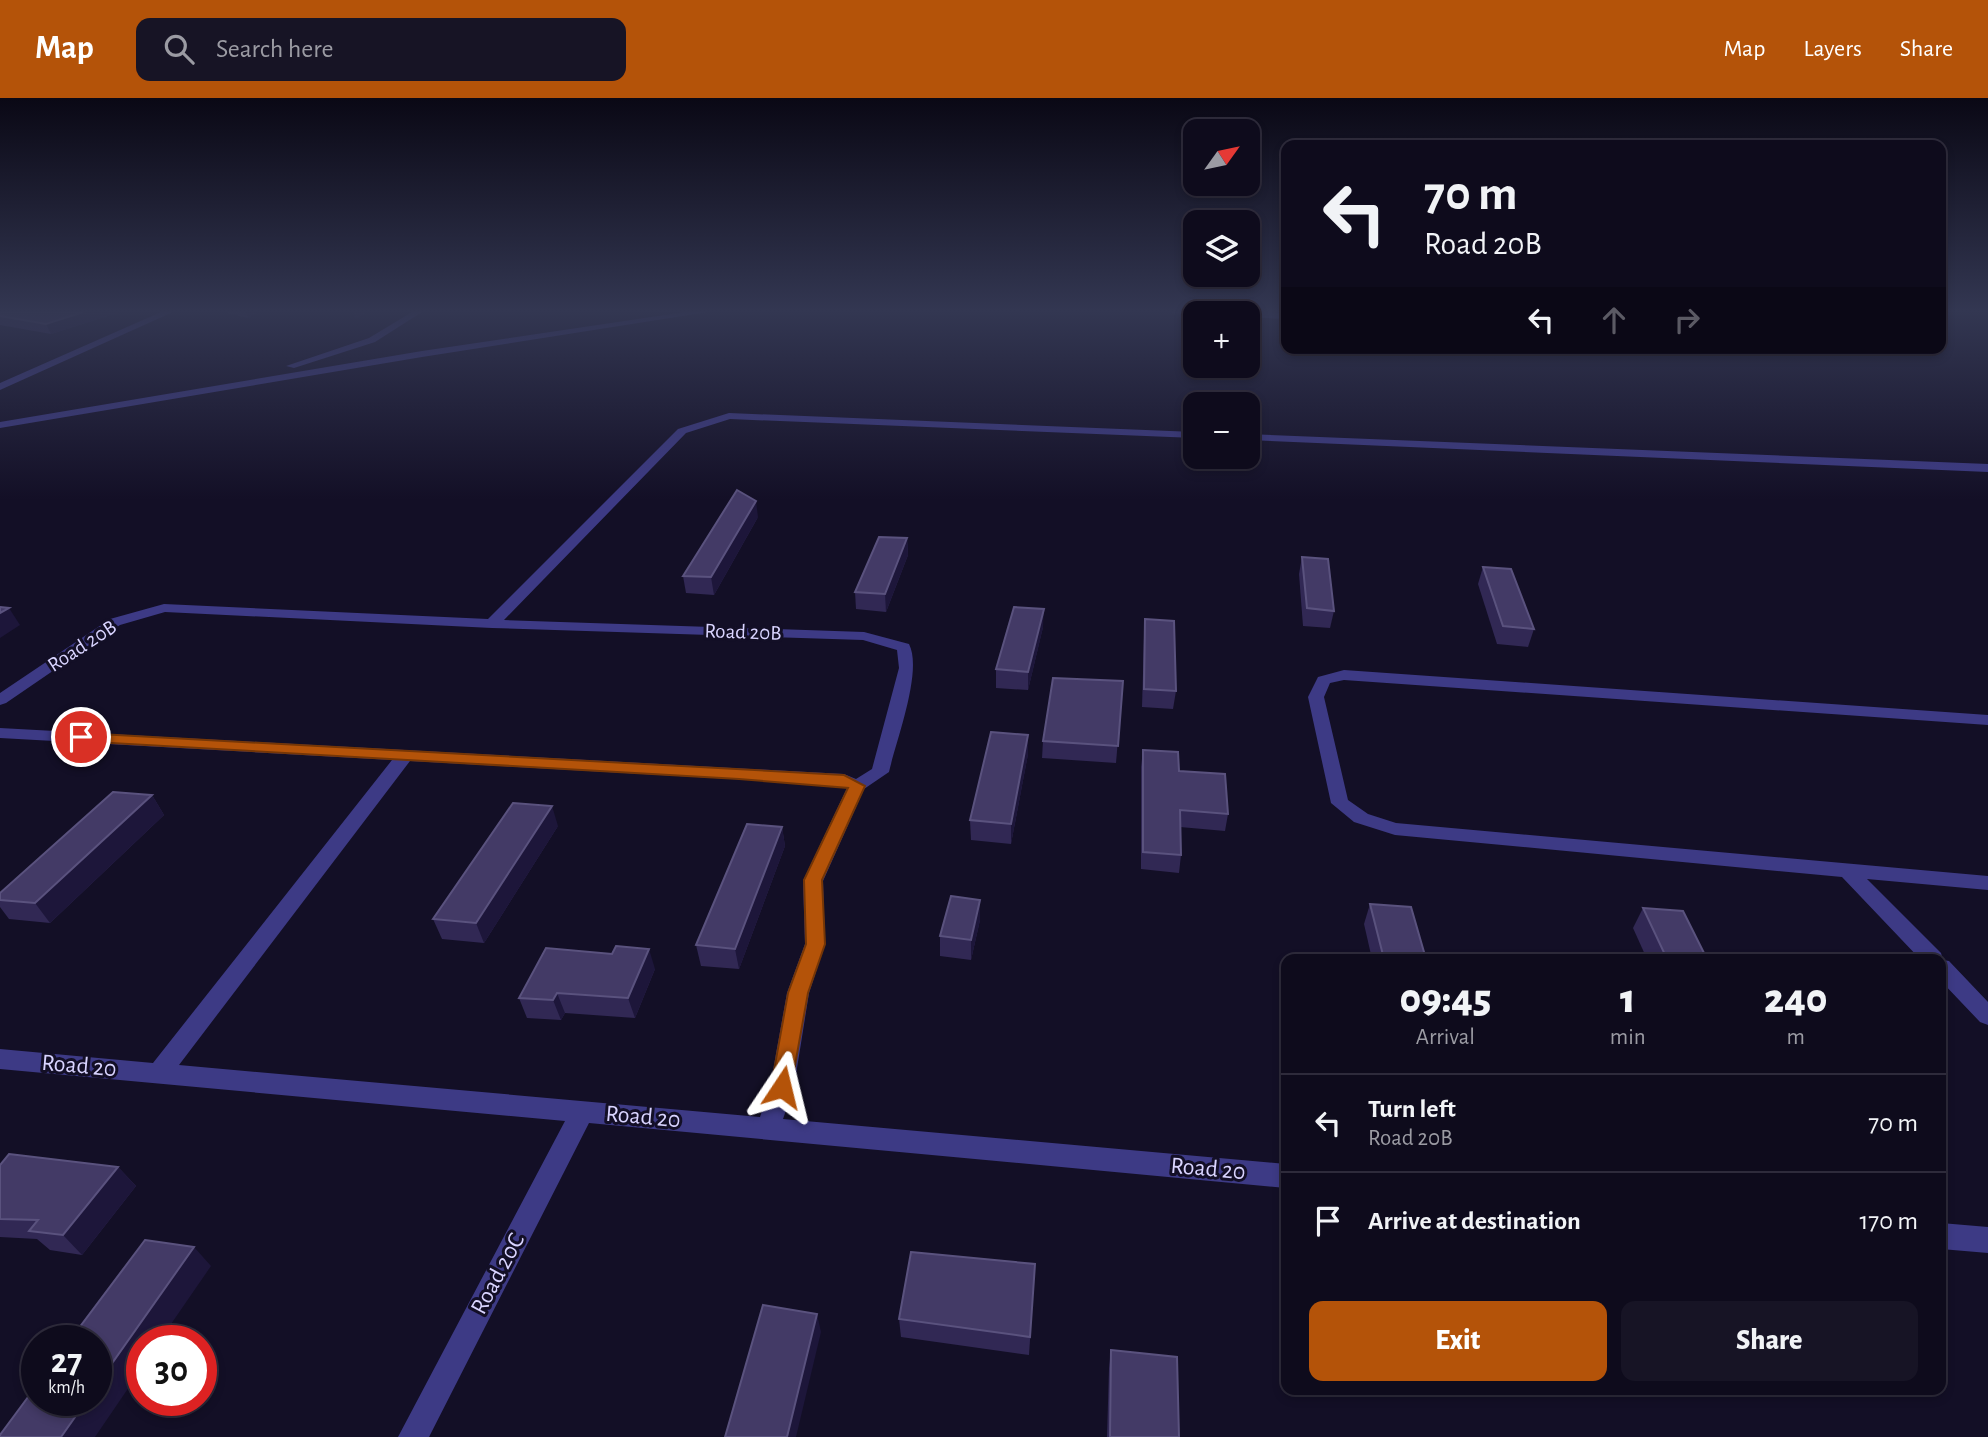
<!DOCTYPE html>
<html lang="en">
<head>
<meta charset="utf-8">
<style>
  body { margin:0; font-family:"Alegreya Sans",sans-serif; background:#171425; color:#f1f3f6; height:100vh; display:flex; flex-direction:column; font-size:26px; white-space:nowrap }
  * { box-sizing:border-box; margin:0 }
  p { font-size:23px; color:#9b9ba3 }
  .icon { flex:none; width:38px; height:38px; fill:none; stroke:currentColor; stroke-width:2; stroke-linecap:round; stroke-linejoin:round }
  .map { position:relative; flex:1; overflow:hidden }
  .drawer { position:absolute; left:1281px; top:856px; width:665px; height:441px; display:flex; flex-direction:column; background:#0e0b1c; border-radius:14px; box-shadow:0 4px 10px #0003,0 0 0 2px #2e2b3b }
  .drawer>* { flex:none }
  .guide { position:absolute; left:1281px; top:42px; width:665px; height:214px; border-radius:14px; box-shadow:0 4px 10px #0003,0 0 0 2px #2e2b3b; background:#0e0b1c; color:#f1f3f6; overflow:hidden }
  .needle { width:46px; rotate:57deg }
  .controls { position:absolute; left:1183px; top:21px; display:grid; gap:14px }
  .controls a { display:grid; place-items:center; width:77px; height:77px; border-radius:14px; background:#0e0b1c; box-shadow:0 4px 10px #0003,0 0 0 2px #2e2b3b; font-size:35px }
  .speed { position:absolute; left:21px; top:1227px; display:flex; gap:14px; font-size:35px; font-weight:700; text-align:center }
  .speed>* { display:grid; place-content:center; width:91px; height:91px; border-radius:50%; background:#0e0b1c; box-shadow:0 4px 10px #0003,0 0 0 2px #2e2b3b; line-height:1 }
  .speed small { font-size:18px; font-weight:400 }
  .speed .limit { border:10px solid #d22; background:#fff; color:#111 }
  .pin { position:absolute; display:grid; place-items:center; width:60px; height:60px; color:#fff; margin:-30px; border:4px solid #fff; border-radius:50%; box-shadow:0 2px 7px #0007 }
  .me { position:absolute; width:77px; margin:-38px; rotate:10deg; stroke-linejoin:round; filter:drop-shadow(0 0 5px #0008) }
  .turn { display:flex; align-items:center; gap:24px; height:147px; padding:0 28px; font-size:32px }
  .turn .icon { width:91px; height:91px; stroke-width:2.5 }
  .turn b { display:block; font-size:49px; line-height:60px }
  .lanes { display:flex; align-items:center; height:66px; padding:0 28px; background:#0003; justify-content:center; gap:35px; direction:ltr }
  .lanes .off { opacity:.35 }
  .eta { display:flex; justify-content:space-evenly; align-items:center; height:119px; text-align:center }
  .eta b { font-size:42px; font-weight:800; line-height:49px }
  .cta { display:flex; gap:14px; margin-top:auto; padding:14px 28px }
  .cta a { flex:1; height:80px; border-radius:14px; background:#b45309; color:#fff; font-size:28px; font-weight:800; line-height:80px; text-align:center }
  .cta a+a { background:#171425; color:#f1f3f6 }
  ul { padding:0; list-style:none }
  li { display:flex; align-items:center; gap:21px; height:98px; padding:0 28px; border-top:2px solid #2e2b3b }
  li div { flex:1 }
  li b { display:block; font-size:26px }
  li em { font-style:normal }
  header { display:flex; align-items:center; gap:42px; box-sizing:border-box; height:98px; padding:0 35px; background:#b45309; color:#fff }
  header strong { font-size:33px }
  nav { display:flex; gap:38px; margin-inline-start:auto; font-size:24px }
  .search { width:490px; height:63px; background:#171425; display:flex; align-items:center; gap:18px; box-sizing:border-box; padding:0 24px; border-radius:14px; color:#9b9ba3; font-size:26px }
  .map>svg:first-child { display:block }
</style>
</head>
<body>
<header>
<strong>Map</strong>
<div class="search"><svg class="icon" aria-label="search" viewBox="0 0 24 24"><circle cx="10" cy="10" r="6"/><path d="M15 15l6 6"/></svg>Search here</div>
<nav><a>Map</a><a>Layers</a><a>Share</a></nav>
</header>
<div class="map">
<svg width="1988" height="1339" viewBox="0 0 1988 1339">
  <rect width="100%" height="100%" fill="#130f26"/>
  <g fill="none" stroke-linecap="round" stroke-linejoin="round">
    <!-- street -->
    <g fill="#3d3a85" fill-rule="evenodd">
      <polygon points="161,214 173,214 0,292 0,285"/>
      <polygon points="412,214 422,214 375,244 294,270 286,268 369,240"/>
      <polygon points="685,214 708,214 422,259 0,330 0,324 422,253"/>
      <polygon points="1165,214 1210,214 1210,215 1195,217"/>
      <polygon points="1264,214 1286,215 1286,221 1248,219 1248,215 1244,215"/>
      <path d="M729,315L1195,334V340L730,321L686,335L504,522L864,534L909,546C923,573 896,643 889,674L864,691L823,783L825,846L809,895L794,989L783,1021L1286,1066V1090L589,1025L429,1339H398L565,1023L0,971V951L153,965L392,662L0,640V630L844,676L856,681L872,671L899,570L897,552L863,542L492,530L165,514L120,527L6,605L0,607V595L110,521L164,506L488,521L678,331ZM410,663L841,687L847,690L803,783L805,846L787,895L770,989L760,1019L179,967Z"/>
      <polygon points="1248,336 1988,366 1988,374 1248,342"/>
      <polygon points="1344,572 1988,617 1988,627 1344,582 1330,585 1324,599 1348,702 1368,716 1396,725 1988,778 1988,792 1867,781 1941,855 1943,862 1949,863 1988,904 1988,927 1980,924 1941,883 1941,861 1920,861 1842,779 1395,737 1354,724 1331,705 1308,599 1318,579"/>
      <polygon points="1941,1125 1988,1129 1988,1155 1941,1151"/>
    </g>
  </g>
  <!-- wall -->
  <g fill="#312854">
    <polygon points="0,214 120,214 51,236 0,227"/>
    <polygon points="224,214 258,214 248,220"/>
    <polygon points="758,419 714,497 686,495 683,478"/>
    <polygon points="907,440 908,457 886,514 856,511 855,494"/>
    <polygon points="1302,459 1334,513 1330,530 1303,528 1299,476"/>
    <polygon points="1483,469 1534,531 1528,549 1497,546 1478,486"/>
    <polygon points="1145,521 1176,593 1173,611 1142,609 1144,539"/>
    <polygon points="1043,529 1028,592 996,590 996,571"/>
    <polygon points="1123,583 1116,665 1042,660 1043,643"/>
    <polygon points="1028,637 1028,656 1011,746 971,742 970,722"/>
    <polygon points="1143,652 1179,673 1228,716 1225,733 1180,729 1181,757 1179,775 1141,771 1141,669"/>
    <polygon points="152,697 164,717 50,825 9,821 0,809 0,795"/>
    <polygon points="558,728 484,845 442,841 433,821"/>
    <polygon points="782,729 785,748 739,871 701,868 696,847"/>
    <polygon points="980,802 980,822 971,862 940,858 940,838"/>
    <polygon points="1370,806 1426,861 1372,861 1364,826"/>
    <polygon points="1643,810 1707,861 1647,861 1633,830"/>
    <polygon points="655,871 635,920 565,915 561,922 527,920 519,900"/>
    <polygon points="0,1067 118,1069 136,1088 82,1157 50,1152 37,1141 0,1139"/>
    <polygon points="1035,1166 1029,1257 901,1239 899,1221"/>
    <polygon points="1111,1252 1179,1339 1107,1339 1109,1270"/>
  </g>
  <!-- shaded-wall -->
  <g fill="#1d163a">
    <polygon points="83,214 120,214 51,236 46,226"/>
    <polygon points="246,214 258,214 248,220"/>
    <polygon points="353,214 368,214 355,221"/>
    <polygon points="756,403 758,419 714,497 711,479"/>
    <polygon points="907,440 908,457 886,514 885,496"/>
    <polygon points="9,510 20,527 0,540 0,515"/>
    <polygon points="1044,511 1043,529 1028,592 1028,574"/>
    <polygon points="1028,637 1028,656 1011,746 1011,726"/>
    <polygon points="152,697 164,717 50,825 35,805"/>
    <polygon points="552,708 558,728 484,845 476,825"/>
    <polygon points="782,729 785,748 739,871 735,851"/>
    <polygon points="980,802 980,822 971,862 971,842"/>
    <polygon points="649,851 655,871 635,920 628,900"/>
    <polygon points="557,895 565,915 561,922 553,902"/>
    <polygon points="118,1069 136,1088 82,1157 63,1137"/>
    <polygon points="194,1149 211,1168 160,1242 142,1242 142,1270 95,1339 61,1339 87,1302 96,1302 96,1288"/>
    <polygon points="817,1216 821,1234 796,1339 787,1339"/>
  </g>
  <!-- building -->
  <g fill="#433a66" stroke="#5a527e" stroke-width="2">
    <polygon points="0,214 83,214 46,226 0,218"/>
    <polygon points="737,392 756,403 711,479 683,478"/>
    <polygon points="879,439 907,440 885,496 855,494"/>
    <polygon points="1302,459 1328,461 1334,513 1307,510"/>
    <polygon points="1483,469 1511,471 1534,531 1503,528"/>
    <polygon points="0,509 9,510 0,515"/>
    <polygon points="1014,509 1044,511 1028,574 996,571"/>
    <polygon points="1145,521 1174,523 1176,593 1144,591"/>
    <polygon points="1053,580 1123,583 1118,648 1043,643"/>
    <polygon points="991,634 1028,637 1011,726 970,722"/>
    <polygon points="1143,652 1178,654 1179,673 1225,676 1228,716 1180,712 1181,757 1143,754"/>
    <polygon points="113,694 152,697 35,805 0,802 0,795"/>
    <polygon points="513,705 552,708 476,825 433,821"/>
    <polygon points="747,726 782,729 735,851 696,847"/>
    <polygon points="951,798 980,802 971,842 940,838"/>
    <polygon points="1370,806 1411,809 1426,861 1384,861"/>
    <polygon points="1643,810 1683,813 1707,861 1667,861"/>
    <polygon points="616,848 649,851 628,900 557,895 553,902 519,900 546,850 612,856"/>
    <polygon points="9,1056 118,1069 63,1137 29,1133 38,1122 0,1121 0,1067"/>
    <polygon points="145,1142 194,1149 96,1288 96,1242 70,1242"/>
    <polygon points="911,1154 1035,1166 1030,1239 899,1221"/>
    <polygon points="763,1207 817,1216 787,1339 725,1339"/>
    <polygon points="1111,1252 1177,1259 1179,1339 1110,1339"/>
    <polygon points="37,1287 37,1302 87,1302 61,1339 0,1339 0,1337"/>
  </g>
  <!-- sky -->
  <linearGradient id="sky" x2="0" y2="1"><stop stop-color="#0a0815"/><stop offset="0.53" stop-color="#333752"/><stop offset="1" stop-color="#333752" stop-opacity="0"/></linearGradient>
  <rect width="1988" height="402" fill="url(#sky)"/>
  <!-- route -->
  <polygon fill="#b45309" stroke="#753606" stroke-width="2" points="81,635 844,677 865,688 822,782 825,846 808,895 790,995 782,998 774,995 771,989 788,895 806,846 804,782 848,690 739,681 76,643 76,636"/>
  <g text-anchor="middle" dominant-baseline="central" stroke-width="6" stroke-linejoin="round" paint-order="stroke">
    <!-- street labels -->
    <g font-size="21" fill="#d9d4ff" stroke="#130f26">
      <text transform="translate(743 534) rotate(2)">Road 20B</text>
      <text transform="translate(82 548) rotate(-33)">Road 20B</text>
    </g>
    <!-- near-street labels -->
    <g font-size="24" fill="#d9d4ff" stroke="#130f26">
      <text transform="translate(79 968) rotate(5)">Road 20</text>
      <text transform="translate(643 1019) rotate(5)">Road 20</text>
      <text transform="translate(1208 1071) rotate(5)">Road 20</text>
      <text transform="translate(498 1176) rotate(-62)">Road 20C</text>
    </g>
  </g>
</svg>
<div class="controls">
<a><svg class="needle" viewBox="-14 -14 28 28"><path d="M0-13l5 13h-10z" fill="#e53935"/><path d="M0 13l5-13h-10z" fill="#9b9ba3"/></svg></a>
<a><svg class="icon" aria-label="layers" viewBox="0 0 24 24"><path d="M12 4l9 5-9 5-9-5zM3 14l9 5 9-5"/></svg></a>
<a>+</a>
<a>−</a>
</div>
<div class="speed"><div>27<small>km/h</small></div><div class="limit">30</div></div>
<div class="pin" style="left:81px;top:639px;background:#d93025"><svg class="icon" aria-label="arrive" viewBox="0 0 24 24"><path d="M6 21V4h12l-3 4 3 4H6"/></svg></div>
<svg class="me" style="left:782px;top:989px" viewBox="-20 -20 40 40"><path d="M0-17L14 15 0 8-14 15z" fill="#b45309" stroke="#fff" stroke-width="4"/></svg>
<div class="guide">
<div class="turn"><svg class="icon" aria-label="left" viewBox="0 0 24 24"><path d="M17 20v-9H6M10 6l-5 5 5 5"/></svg><div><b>70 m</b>Road 20B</div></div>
<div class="lanes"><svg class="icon" aria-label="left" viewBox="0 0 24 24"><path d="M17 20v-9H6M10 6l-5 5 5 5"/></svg><svg class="icon off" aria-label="ahead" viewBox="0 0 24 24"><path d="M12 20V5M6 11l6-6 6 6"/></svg><svg class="icon off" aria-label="right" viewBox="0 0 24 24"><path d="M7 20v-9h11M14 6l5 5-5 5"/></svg></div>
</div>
<section class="drawer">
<div class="eta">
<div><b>09:45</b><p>Arrival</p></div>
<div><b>1</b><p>min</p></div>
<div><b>240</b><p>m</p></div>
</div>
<ul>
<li><svg class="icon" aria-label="left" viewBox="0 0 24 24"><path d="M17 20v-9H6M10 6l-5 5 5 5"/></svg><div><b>Turn left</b><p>Road 20B</p></div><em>70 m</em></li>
<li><svg class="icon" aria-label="arrive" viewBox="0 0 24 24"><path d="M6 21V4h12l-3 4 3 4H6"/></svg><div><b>Arrive at destination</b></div><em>170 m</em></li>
</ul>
<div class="cta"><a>Exit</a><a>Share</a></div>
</section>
</div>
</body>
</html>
